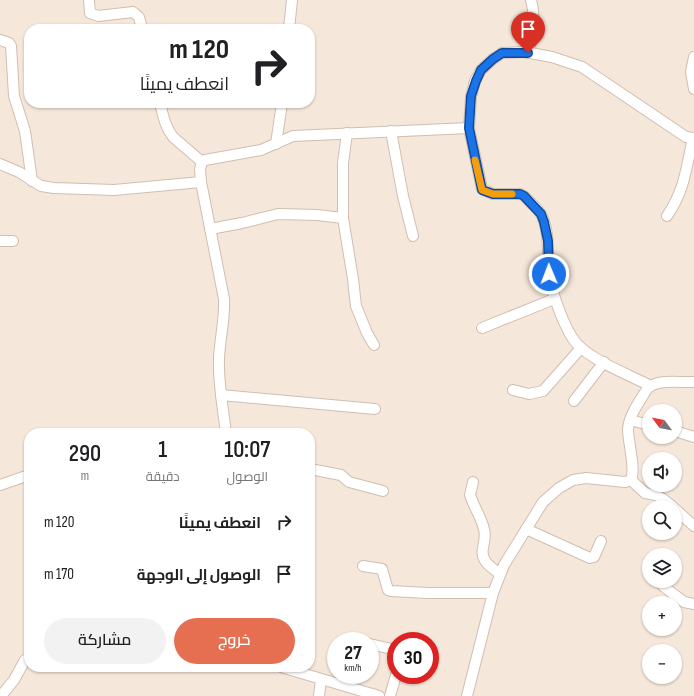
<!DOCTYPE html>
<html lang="ar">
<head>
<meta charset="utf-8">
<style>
  body { margin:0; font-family:"Sofia Sans Condensed",Cairo,sans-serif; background:#f2f2f2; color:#202124; direction:rtl; height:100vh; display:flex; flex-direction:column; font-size:15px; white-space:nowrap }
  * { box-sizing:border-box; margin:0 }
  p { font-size:13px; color:#757577 }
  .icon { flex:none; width:22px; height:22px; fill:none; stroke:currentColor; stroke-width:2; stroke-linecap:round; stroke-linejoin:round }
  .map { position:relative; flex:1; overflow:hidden; direction:ltr }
  .side { position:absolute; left:24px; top:428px; width:291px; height:244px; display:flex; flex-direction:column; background:#fff; border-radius:16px; box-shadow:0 1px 3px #0004; direction:rtl }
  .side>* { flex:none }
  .hud { position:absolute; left:24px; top:24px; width:291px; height:84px; border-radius:16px; box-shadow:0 1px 3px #0004; direction:rtl; background:#fff; color:#202124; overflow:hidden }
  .needle { width:26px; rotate:302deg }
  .tools { position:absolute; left:642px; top:404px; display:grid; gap:8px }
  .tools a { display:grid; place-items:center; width:40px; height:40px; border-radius:50%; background:#fff; box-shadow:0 1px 3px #0004; font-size:20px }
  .speed { position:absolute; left:327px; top:632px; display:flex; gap:8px; font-size:20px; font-weight:700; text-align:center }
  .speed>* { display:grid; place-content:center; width:52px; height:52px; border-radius:50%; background:#fff; box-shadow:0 1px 3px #0004; line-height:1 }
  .speed small { font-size:10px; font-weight:400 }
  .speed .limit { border:6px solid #d22; background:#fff; color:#111 }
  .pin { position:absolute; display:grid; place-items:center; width:34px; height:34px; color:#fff; margin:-41px -17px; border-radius:50% 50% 50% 0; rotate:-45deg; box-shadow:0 0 4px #0007 }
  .pin .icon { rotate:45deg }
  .me { position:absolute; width:44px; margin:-22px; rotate:359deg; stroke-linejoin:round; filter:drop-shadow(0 0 3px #0008) }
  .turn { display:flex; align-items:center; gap:14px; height:84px; padding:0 20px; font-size:18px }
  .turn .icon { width:52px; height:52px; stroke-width:2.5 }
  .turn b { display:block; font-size:28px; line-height:34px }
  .eta { display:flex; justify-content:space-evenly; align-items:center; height:68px; text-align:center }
  .eta b { font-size:24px; font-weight:600; line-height:28px }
  .action { display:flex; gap:8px; margin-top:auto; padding:8px 20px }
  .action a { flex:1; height:46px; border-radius:24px; background:#e76f51; color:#fff; font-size:16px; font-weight:600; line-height:46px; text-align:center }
  .action a+a { background:#f2f2f2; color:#202124 }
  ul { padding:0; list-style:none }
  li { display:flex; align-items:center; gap:12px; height:52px; padding:0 20px }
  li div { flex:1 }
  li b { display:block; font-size:15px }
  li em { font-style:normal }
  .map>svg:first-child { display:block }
</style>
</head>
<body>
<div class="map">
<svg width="694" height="696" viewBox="0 0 694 696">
  <rect width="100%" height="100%" fill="#fdf6ec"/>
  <!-- residential -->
  <path fill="#f5e8da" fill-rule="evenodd" d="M0,0H694V696H0ZM29,29H310V103H29ZM649,411H675V437H649ZM29,433H310V667H29ZM649,459H675V485H649ZM649,507H675V533H649ZM649,555H675V581H649ZM649,603H675V629H649ZM336,641H370V675H336ZM396,641H430V675H396ZM649,651H675V677H649Z"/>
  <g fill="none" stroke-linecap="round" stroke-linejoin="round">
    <defs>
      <g id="minor">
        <polyline points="89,0 90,13 98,16 133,12 139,17 142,29"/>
        <polyline points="289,29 292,0"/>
        <polyline points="0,40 9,43 11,46 14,96 25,131 32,181"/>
        <path d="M528,53C533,35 536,18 531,0"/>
        <polyline points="694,57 691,72 694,89"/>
        <path d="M160,103C163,115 165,127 173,137L202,162"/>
        <path d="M469,128L482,189L493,194H520L524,196C530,202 539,209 542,216C550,234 547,254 549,273C551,291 565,331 577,344C593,361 629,375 651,386"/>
        <polyline points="391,131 403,196 413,236"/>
        <polyline points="276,144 282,103"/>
        <path d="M0,164L19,172L41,186L54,188L114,190L201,182L224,299C225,319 220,338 219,358C218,383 223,408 226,433"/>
        <polyline points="201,182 200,169 202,162 205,160 261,150 293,136 469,128 471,97 475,81 481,70 493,59 502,53 525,52 552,57 582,67 686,137 694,138"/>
        <path d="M667,216C685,190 686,168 693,138"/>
        <polyline points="343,218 343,163 347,133"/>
        <polyline points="210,229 242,223 278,214 317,215 343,218 353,279 356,306 367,333 374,345"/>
        <polyline points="0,241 13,241"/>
        <polyline points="482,328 554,299"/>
        <polyline points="513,390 529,394 543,391 581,348"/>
        <polyline points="221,395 375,409"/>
        <polyline points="574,401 604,362"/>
        <polyline points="630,420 649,425"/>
        <polyline points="675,431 694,437"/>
        <polyline points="310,469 341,475 349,482 383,491"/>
        <polyline points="631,480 645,493 656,495 663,499 673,507"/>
        <path d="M473,482L470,495C474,507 481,517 484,529C486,536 484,541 483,548C480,561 491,567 500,574"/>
        <polyline points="0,485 29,475"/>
        <polyline points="675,509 694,526"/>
        <polyline points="526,529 590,558 594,557 601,541"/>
        <polyline points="363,566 382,569 388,590 391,591 428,593 493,593"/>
        <polyline points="663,586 684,602 694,604"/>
        <polyline points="345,640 350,641"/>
        <polyline points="370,644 396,650"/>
        <polyline points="281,667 379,696"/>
        <polyline points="1,696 14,680 25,660 29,658"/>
        <polyline points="319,696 321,680"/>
        <polyline points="390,696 396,675"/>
        <path d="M467,696L493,593L504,565L543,502L559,488L573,480L586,478L625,482L631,480C636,469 628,443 628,429C629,415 640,401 647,389C657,378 680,383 694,382"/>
      </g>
    </defs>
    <!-- minor casing -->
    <use href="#minor" stroke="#d1beb0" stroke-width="12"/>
    <!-- minor -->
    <use href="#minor" stroke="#fff" stroke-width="10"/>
  </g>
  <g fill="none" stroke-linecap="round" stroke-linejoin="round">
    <defs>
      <polyline id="route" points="528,53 502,53 493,59 481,70 476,81 471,96 469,128 482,190 493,194 520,194 524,196 541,214 544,222 548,241 549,274"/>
    </defs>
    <!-- route casing -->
    <use href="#route" stroke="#114b97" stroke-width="10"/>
    <!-- route -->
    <use href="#route" stroke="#1a73e8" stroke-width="7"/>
    <!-- slow -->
    <polyline stroke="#f59e0b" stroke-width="7" points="475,160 482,190 493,194 512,194"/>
  </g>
</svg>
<div class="tools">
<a><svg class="needle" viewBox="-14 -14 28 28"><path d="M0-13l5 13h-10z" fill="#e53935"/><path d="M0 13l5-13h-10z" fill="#757577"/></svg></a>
<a><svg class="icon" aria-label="sound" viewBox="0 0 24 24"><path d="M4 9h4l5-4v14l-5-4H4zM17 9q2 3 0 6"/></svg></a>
<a><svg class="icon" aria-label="search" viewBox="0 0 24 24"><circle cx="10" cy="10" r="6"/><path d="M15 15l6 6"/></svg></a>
<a><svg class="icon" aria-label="layers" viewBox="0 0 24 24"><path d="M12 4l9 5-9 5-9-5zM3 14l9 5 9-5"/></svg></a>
<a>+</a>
<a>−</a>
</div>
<div class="speed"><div>27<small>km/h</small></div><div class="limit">30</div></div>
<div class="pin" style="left:528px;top:53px;background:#d93025"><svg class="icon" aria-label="arrive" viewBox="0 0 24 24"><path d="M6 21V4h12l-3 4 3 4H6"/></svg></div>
<svg class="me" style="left:549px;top:274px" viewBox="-20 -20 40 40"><circle r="17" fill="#1a73e8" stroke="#fff" stroke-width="3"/><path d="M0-11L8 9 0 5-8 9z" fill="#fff"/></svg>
<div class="hud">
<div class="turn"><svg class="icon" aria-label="right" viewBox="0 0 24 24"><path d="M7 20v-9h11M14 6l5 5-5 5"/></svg><div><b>120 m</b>انعطف يمينًا</div></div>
</div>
<section class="side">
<div class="eta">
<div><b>10:07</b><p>الوصول</p></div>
<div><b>1</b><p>دقيقة</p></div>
<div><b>290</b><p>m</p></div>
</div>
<ul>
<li><svg class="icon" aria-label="right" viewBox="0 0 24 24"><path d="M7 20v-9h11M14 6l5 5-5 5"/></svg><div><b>انعطف يمينًا</b></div><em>120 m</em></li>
<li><svg class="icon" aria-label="arrive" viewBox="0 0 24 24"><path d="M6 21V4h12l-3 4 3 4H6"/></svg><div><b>الوصول إلى الوجهة</b></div><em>170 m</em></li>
</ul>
<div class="action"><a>خروج</a><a>مشاركة</a></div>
</section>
</div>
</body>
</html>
